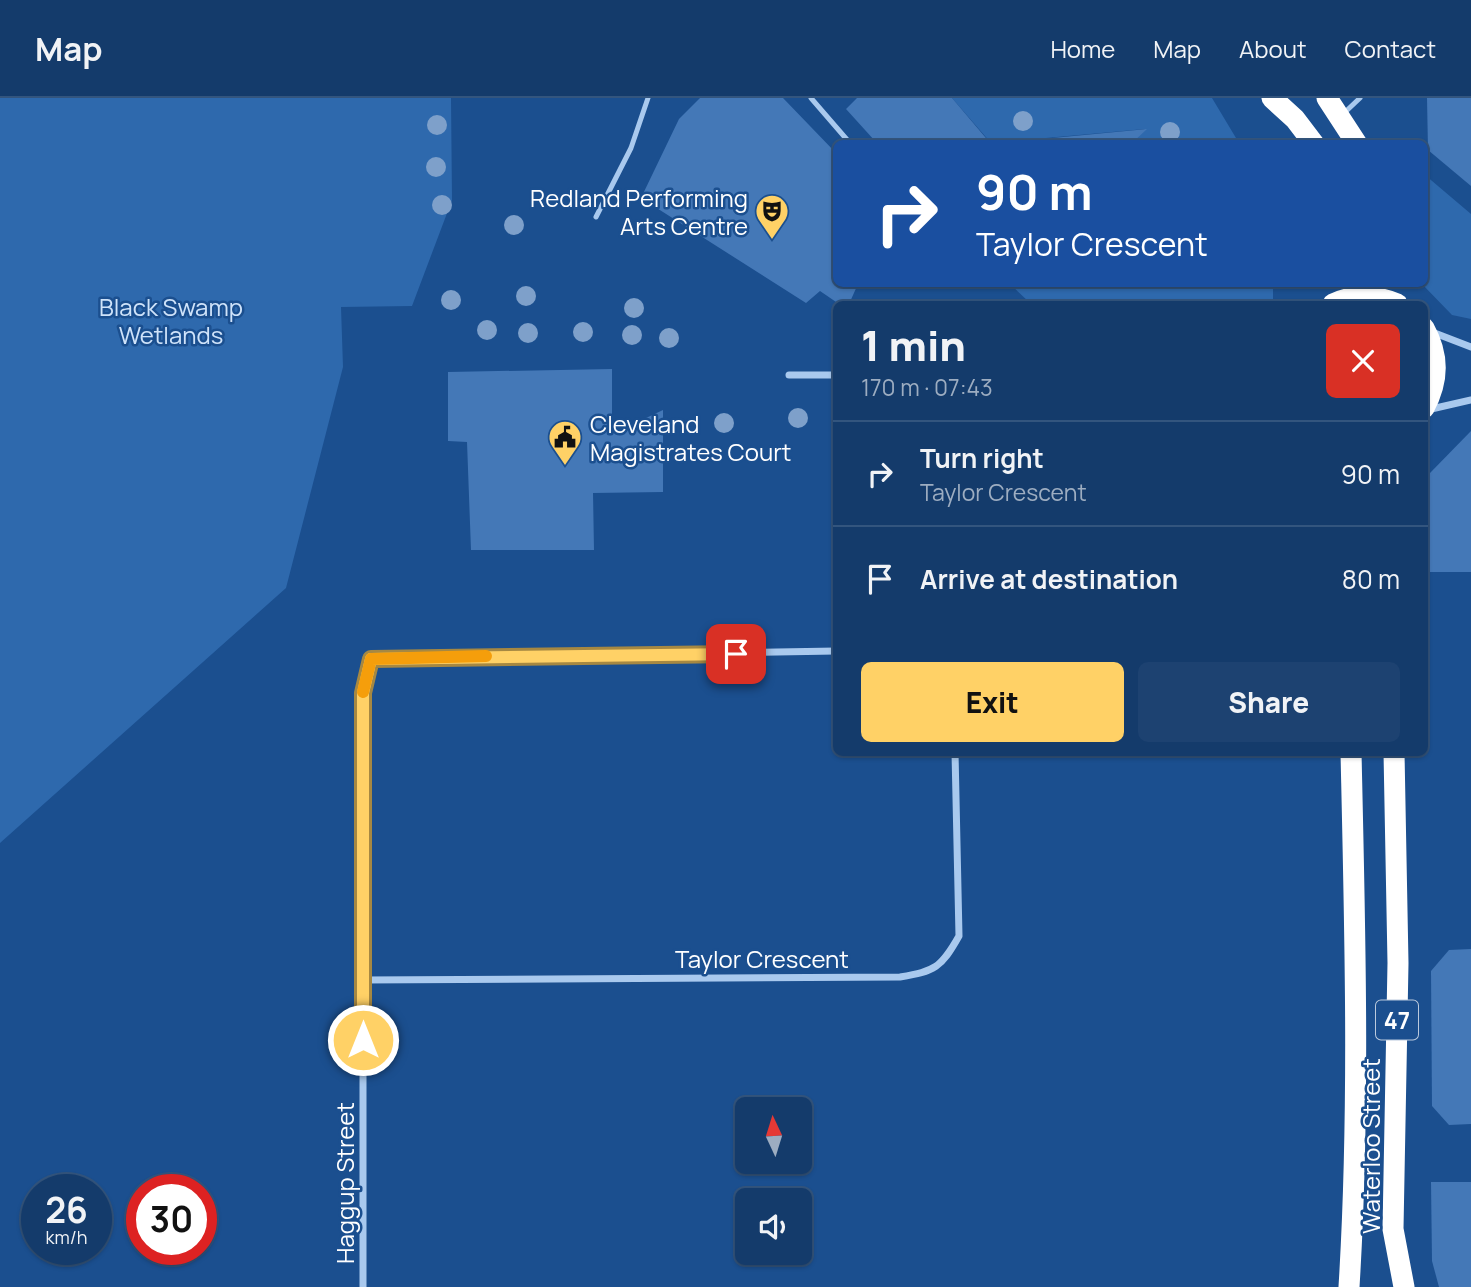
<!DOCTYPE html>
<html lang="en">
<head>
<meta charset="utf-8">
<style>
  body { margin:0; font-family:Manrope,sans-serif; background:#1d4271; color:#f1f3f6; height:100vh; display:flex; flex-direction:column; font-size:26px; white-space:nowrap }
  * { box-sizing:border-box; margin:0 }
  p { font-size:23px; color:#9dadc1 }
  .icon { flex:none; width:38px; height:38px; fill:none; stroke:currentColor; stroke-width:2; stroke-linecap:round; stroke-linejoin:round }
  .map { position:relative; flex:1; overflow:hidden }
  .drawer { position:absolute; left:833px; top:203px; width:595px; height:455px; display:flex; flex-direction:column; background:#143b6b; border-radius:10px; box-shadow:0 2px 5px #0004,0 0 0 2px #33557e }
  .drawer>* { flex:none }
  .banner { position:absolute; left:833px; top:42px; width:595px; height:147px; border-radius:10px; box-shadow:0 2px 5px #0004,0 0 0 2px #33557e; background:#1a4fa0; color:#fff; overflow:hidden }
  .needle { width:46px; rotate:356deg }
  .tools { position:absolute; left:735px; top:999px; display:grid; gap:14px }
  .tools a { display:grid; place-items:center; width:77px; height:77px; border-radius:10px; background:#143b6b; box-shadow:0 2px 5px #0004,0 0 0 2px #33557e; font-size:35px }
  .speed { position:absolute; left:21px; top:1076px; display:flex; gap:14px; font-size:35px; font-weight:700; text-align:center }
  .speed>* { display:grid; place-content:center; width:91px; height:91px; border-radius:50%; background:#143b6b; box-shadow:0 2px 5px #0004,0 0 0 2px #33557e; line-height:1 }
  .speed small { font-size:18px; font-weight:400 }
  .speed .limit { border:10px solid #d22; background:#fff; color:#111 }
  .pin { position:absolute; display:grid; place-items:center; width:60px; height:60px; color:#fff; margin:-30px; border-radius:14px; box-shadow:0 4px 10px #0006 }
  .me { position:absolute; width:77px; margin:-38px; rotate:0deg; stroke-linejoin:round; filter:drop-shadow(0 0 5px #0008) }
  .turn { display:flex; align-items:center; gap:24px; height:147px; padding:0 28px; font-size:32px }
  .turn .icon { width:91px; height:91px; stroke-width:2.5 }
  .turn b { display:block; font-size:49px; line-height:60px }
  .round { display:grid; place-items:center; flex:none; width:74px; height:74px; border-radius:10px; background:#1d4271 }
  .overview { display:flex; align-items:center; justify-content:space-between; height:119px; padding:0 28px }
  h1 { font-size:42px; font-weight:800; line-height:52px }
  .cta { display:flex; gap:14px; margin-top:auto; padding:14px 28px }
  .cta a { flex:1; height:80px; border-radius:10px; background:#ffd166; color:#111; font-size:28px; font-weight:800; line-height:80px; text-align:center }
  .cta a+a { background:#1d4271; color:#f1f3f6 }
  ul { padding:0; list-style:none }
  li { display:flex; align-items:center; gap:21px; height:105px; padding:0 28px; border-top:2px solid #33557e }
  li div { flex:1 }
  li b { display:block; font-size:26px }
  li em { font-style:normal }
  header { display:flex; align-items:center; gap:42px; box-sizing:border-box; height:98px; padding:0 35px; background:#143b6b; border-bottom:2px solid #33557e }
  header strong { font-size:33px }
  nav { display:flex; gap:38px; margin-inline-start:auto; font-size:24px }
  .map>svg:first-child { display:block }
</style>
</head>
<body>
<header>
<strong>Map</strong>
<nav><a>Home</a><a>Map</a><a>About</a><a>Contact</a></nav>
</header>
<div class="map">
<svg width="1471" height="1189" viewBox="0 0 1471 1189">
  <rect width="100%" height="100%" fill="#1b4f8f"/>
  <!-- green -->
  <g fill="#2e69ad">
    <polygon points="0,0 451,0 452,102 412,208 341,209 343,269 286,490 0,745"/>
    <polygon points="952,0 1212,0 1239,45 1131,45 1145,31 991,45"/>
    <polygon points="1425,77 1471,116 1471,221 1452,217 1422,186 1424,186"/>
    <polygon points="1010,186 1273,186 1273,206 1031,206"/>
  </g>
  <!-- building -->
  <g fill="#4478b7">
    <polygon points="700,0 783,0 836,55 836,186 858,186 849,206 839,206 820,193 806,205 641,100 679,21"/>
    <polygon points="857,0 952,0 991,46 872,46 875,43 846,11"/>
    <polygon points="1427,0 1471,0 1471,88 1428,52"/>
    <polygon points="1147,31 1131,46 1011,46 1011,44"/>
    <polygon points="612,271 612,336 663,312 663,394 593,395 594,452 471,452 467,344 448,343 448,274"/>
    <polygon points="1471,333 1471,474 1430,474 1430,375"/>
    <polygon points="1471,851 1471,1026 1449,1027 1432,1008 1431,873 1449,852"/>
    <polygon points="1431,1084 1471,1084 1471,1189 1439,1189 1432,1163"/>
  </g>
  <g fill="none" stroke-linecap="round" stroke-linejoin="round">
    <!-- lane -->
    <g stroke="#a9c9ee" stroke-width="5">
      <polyline points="811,0 849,44"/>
      <polyline points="1342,17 1360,0"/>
      <polyline points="596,119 631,50 648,0"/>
    </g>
    <!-- street -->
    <g stroke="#a9c9ee" stroke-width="7">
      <polyline points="1432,234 1471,249"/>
      <polyline points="789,277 836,277"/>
      <polyline points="1427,312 1471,302"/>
      <path d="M363,882L900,879C935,873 941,870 959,838L955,654"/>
      <polyline points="363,1189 363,595 371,561 836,553"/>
    </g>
    <!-- highway -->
    <g stroke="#fff" stroke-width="21">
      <polyline points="1272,0 1295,21 1314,46"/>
      <polyline points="1327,0 1357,46"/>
      <path d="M1333,206C1354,196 1376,197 1397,206"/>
      <path d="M1424,230C1439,257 1439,282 1424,310"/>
      <polyline points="1394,654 1398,865 1393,1131 1404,1189"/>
      <path d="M1349,1189C1360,1011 1355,832 1351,654"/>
    </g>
  </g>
  <!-- trees -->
  <g fill="#7ea0ca">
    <circle cx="1023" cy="23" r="10"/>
    <circle cx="437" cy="27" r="10"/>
    <circle cx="1170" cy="34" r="10"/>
    <circle cx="436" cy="69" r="10"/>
    <circle cx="442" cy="107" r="10"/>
    <circle cx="514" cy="127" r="10"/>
    <circle cx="526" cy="198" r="10"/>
    <circle cx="451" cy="202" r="10"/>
    <circle cx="634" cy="210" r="10"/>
    <circle cx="487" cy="232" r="10"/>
    <circle cx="583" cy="234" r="10"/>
    <circle cx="528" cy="235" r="10"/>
    <circle cx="632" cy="237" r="10"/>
    <circle cx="669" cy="240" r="10"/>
    <circle cx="798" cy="320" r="10"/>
    <circle cx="724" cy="325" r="10"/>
  </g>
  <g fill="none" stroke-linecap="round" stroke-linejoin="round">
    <defs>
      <polyline id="route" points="363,942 363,595 371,561 736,556"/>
    </defs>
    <!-- route casing -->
    <use href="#route" stroke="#a68842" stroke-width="18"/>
    <!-- route -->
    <use href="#route" stroke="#ffd166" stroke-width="12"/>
    <!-- slow -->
    <polyline stroke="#f59e0b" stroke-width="12" points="363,594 371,561 486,558"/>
  </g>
  <!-- icons -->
  <defs>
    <symbol id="theatre-pin" viewBox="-11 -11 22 30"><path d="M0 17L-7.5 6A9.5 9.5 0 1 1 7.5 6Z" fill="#ffd166" stroke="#1b4f8f"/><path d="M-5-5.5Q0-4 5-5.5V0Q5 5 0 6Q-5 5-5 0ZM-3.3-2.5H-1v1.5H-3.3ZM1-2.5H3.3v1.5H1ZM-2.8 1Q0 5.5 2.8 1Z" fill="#111"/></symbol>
    <symbol id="civic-pin" viewBox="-11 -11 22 30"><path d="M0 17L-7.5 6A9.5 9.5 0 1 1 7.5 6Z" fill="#ffd166" stroke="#1b4f8f"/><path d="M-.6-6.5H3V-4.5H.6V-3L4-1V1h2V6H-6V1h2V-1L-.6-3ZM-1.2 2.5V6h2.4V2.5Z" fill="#111"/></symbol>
  </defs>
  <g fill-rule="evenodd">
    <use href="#theatre-pin" x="753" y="94" width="38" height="52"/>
    <use href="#civic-pin" x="546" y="320" width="38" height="52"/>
  </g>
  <g text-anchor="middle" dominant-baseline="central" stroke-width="5" stroke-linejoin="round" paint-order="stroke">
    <!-- shield labels -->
    <rect fill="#1b4f8f" stroke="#bbcadd" stroke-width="2" x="1376" y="902.5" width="42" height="39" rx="5"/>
    <g font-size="23" font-weight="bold" fill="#fff">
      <text x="1397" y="922">47</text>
    </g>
    <!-- poi labels -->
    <g font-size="24" fill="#fff" stroke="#1b4f8f" text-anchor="end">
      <text x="748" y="99">Redland Performing<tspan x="748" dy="28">Arts Centre</tspan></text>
      <text x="590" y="325" text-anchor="start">Cleveland<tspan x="590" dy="28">Magistrates Court</tspan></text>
    </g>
    <!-- park labels -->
    <g font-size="24" fill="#cfe3fa" stroke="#1b4f8f">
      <text x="171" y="208">Black Swamp<tspan x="171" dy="28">Wetlands</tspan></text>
    </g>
    <!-- street labels -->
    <g font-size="24" fill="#fff" stroke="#1b4f8f">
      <text x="762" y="860">Taylor Crescent</text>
      <text transform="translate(1370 1048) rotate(-90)">Waterloo Street</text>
      <text transform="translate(344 1085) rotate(-90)">Haggup Street</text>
    </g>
  </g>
</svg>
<div class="tools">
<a><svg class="needle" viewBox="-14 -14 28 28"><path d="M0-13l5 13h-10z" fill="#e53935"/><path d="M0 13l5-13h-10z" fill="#9dadc1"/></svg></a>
<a><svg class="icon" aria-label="sound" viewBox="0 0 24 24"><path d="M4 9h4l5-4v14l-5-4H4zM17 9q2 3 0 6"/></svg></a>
</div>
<div class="speed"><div>26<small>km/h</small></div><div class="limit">30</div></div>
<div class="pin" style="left:736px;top:556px;background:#d93025"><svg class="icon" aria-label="arrive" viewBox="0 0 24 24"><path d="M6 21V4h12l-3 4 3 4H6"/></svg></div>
<svg class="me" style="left:363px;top:942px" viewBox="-20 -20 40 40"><circle r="17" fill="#ffd166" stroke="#fff" stroke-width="3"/><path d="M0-11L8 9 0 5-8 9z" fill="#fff"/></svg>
<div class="banner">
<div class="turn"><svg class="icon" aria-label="right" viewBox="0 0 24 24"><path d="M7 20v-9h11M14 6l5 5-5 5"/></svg><div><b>90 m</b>Taylor Crescent</div></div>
</div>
<section class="drawer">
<div class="overview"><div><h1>1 min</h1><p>170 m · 07:43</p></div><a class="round" style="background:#d93025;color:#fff"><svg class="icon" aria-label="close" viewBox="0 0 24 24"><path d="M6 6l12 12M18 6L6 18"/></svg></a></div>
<ul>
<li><svg class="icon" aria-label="right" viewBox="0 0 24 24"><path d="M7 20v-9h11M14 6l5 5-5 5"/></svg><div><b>Turn right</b><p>Taylor Crescent</p></div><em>90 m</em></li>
<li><svg class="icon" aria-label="arrive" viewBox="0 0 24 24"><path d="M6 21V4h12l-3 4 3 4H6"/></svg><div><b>Arrive at destination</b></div><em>80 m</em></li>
</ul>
<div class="cta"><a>Exit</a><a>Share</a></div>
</section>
</div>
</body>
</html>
